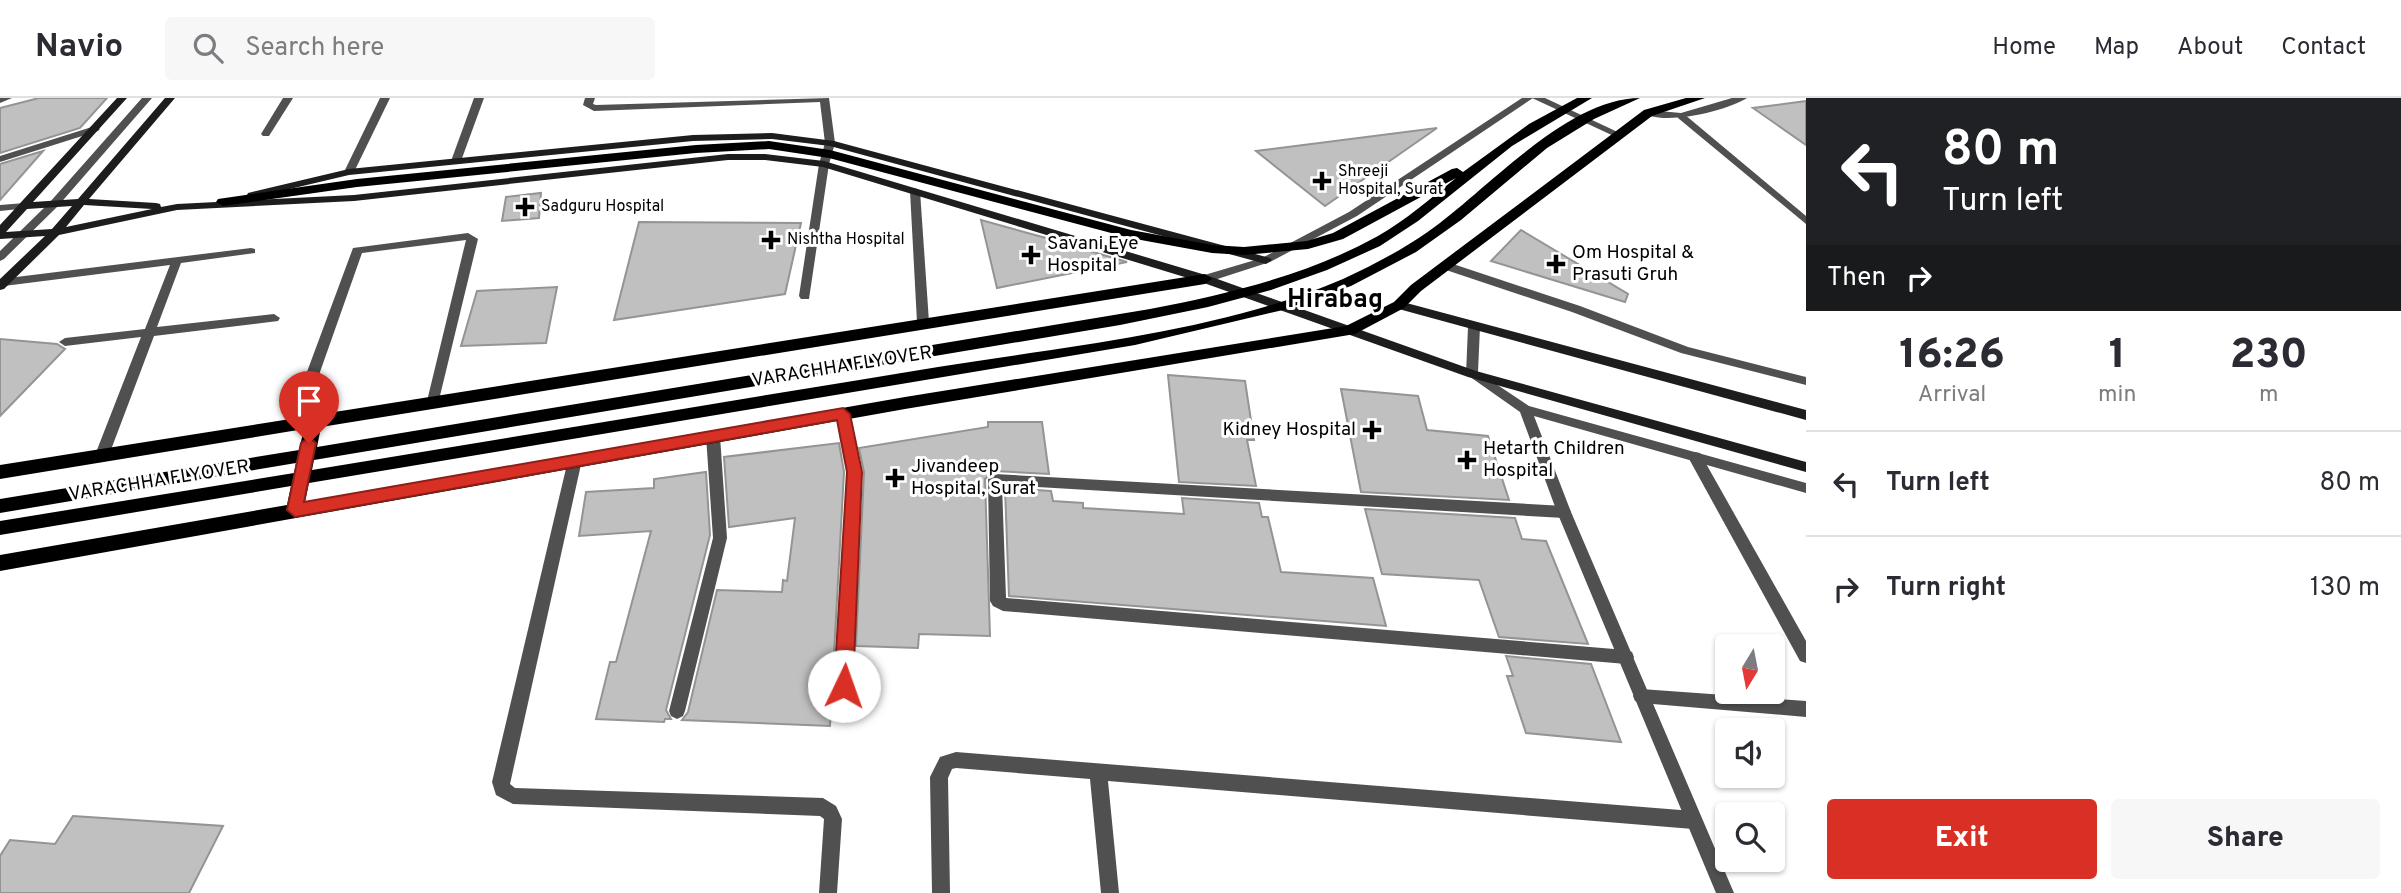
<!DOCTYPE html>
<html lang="en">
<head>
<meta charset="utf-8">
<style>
  body { margin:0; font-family:Overpass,sans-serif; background:#f7f7f7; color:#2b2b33; height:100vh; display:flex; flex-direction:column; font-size:26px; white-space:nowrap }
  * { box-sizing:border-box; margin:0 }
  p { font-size:23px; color:#7c7c81 }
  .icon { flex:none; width:38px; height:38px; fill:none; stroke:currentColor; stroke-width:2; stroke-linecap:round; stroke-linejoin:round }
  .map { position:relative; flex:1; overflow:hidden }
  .drawer { display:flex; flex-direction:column; background:#fff; width:595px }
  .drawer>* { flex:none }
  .banner { background:#202124; color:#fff; overflow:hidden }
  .needle { width:46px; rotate:190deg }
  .fabs { position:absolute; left:1715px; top:536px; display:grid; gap:14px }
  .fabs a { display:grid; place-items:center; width:70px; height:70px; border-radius:7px; background:#fff; box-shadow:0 2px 5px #0004; font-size:35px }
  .pin { position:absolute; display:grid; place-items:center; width:60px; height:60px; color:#fff; margin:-72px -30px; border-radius:50% 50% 50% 0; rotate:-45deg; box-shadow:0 0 7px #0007 }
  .pin .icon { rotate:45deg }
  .me { position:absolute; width:77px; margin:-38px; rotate:3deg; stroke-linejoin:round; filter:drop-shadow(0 0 5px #0008) }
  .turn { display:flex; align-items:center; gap:24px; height:147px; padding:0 21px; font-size:32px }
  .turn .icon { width:91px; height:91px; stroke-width:2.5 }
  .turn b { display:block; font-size:49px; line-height:60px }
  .then { display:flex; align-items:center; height:66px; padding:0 21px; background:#0003; gap:14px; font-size:26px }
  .eta { display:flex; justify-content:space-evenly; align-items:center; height:119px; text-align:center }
  .eta b { font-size:42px; font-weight:800; line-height:49px }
  .button { display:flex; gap:14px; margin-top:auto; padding:14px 21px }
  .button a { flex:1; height:80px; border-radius:7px; background:#d93025; color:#fff; font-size:28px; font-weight:800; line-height:80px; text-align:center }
  .button a+a { background:#f7f7f7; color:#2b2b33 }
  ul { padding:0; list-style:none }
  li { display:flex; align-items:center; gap:21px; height:105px; padding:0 21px; border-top:2px solid #e1e1e2 }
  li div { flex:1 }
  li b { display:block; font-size:26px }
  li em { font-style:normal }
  header { display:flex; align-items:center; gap:42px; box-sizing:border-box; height:98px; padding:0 35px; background:#fff; border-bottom:2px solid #e1e1e2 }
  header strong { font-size:33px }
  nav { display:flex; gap:38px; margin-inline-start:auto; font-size:24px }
  .search { width:490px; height:63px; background:#f7f7f7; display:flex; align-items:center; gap:18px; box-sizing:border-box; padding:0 24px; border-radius:7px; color:#7c7c81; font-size:26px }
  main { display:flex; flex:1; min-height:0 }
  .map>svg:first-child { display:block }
</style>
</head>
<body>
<header>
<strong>Navio</strong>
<div class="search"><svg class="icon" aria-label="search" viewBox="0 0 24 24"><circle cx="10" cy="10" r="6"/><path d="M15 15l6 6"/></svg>Search here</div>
<nav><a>Home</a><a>Map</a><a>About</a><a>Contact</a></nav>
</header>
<main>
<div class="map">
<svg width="1806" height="795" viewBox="0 0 1806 795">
  <rect width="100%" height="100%" fill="#fff"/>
  <!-- building -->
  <g fill="#c0c0c0" stroke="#949494" stroke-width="2">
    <polygon points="39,0 107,0 80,30 0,55 0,10"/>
    <polygon points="1806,3 1806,47 1753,10"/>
    <polygon points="1437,30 1325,108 1256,53"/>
    <polygon points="43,53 0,102 0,66"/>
    <polygon points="541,95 539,120 502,123 506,99"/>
    <polygon points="981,122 1046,140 1127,164 997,190"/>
    <polygon points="639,124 801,125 785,196 614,222"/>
    <polygon points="1521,132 1628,196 1625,204 1491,163"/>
    <polygon points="557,189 546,245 461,248 477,193"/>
    <polygon points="0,241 57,246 65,251 0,318"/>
    <polygon points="1168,277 1245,283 1254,342 1247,342 1256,388 1179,384"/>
    <polygon points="1341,291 1418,298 1427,332 1488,338 1509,402 1361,394"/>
    <polygon points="988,324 1042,324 1049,376 995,373 985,381 990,538 919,536 918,550 856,548 864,374 859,350 988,329"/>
    <polygon points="839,345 844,374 830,628 682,622 688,614 717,492 782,494 783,482 787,483 795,420 729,429 724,359"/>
    <polygon points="706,374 710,437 666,612 671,621 665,621 664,624 596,621 610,564 616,564 651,433 579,438 586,394 654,390 654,381"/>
    <polygon points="1005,390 1051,393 1053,403 1083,405 1083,410 1184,416 1182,400 1259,405 1262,419 1268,419 1281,474 1373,480 1386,528 1009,498"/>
    <polygon points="1365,411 1515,420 1522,441 1546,443 1588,546 1499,539 1479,482 1382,476"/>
    <polygon points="1506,558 1591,566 1621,644 1526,635 1507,578 1513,578"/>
    <polygon points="73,718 223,728 189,795 0,795 0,758 10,742 55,746"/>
  </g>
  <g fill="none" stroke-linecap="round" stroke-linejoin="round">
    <!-- service -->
    <polygon fill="#505050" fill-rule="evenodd" points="142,0 152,0 58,108 4,161 0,163 0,153 50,104"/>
    <!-- minor -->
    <g fill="#505050" fill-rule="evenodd">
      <polygon points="0,0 12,0 0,5"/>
      <polygon points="283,0 293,0 269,38 263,38 261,36"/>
      <polygon points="380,0 390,0 354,74 345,76 344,74"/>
      <polygon points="474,0 484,0 461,63 452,65 451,63"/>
      <polygon points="585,0 595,0 593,6 596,7 829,0 835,45 829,66 809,201 801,201 799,198 819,66 825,45 820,4 594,13 583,7"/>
      <polygon points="1532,0 1545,0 1624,37 1616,39"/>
      <polygon points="1678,16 1684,16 1806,118 1806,126 1678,20"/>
      <polygon points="95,28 100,31 98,33 0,64 0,58"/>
      <polygon points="915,90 920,93 929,224 923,228 917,224 910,93"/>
      <polygon points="468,135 478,141 438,306 433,308 427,303 466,142 362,155 302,325 295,330 290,328 288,325 353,150"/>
      <polygon points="251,150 255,151 255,155 181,165 157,229 274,216 280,220 278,223 154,238 109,357 102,362 97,361 95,357 141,239 65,248 59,244 65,240 145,231 170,167 4,188 0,187 0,181"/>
      <polygon points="843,311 850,316 861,374 852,588 850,593 844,595 838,593 836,588 847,374 836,316"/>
      <polygon points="713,333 720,338 727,440 685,613 683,618 677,621 671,618 669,613 713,440 706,338"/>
      <polygon points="1695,354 1700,355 1806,543 1806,565 1800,563 1688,359"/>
      <polygon points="575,357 582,362 510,686 515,690 823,700 836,708 842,721 837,795 819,795 824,721 820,718 513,706 496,697 492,684 568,362"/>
      <polygon points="995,376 1564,408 1569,410 1571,414 1569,418 1564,420 1002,387 1006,500 1626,552 1632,554 1634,559 1632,564 1626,566 1003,513 993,508 990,503 988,381"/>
      <polygon points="1641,591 1806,603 1806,619 1641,605 1635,603 1633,598 1635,593"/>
      <polygon points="956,654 1693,713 1699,716 1702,722 1699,728 1693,731 1108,683 1119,795 1101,795 1090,681 956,670 952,671 948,680 950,795 932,795 930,679 940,659"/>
    </g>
    <!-- tertiary -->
    <g fill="#505050" fill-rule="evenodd">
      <polygon points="1522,0 1533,0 1357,118 1270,164 1205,185 1199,181 1201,178 1262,160 1349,114"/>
      <path d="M1732,0H1747C1727,13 1664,28 1643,15L1648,12L1681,15Z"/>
      <polygon points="25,105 30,108 29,110 0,113 0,107"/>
      <polygon points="1447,164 1580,208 1688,249 1806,279 1806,287 1681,255 1572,214 1443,171 1441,168"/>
      <polygon points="1474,225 1480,229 1478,274 1529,308 1806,385 1806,395 1534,318 1571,414 1734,795 1716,795 1557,414 1520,314 1466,276 1468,229"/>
    </g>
    <!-- secondary -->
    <g fill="#1d1d1d" fill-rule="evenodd">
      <path d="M117,0H127L33,104L78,101L165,0H175L89,101L156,105L160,106L161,109L177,106L354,97L728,56H765L824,63L1209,178L1476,273L1806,364V374L1468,279L1201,184L823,69L765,62H728L354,103L177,112L59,137L4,191L0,192V181L45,138L0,141V127ZM84,107L152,111L66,129ZM72,108L52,131L6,134L27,111Z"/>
      <polygon points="772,35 834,43 1270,160 1272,162 1266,166 830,48 772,41 693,43 349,77 252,100 247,97 248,95 349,71 693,37"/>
      <polygon points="1399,203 1806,312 1806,322 1395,210 1393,207"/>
    </g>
    <!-- primary -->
    <path fill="#000" fill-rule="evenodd" d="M1577,0H1592L1512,48L1418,123L1380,148L1327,172L1271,192L1208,209L1120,227L314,362L312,372C521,338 729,303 938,269C1069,248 1221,234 1343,181C1373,167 1402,152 1429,133C1486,93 1567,0 1640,0L1594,21L1547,50L1461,122L1416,154L1351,188L1283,212L1135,247L309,385L305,404L905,299L1346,228L1394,204L1411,187L1644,12L1686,0H1705L1652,18L1421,193L1404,210L1355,236L905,311L0,473V457L287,407L291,388L0,437V423L294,375L296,365L0,415V401L299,352L304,331L0,381V367L1205,176L1212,181L1205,186L321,329L317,349L1150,211C1228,196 1308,177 1378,138C1406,122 1431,100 1456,80L1343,141L1308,151L1244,157L1212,155L1130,140L829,60L769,51L696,55L357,89L223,108L216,104L218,101L357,81L696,47L769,43L830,52L1131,132L1212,147L1244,149L1307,143L1333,135L1452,71L1457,70L1463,74L1529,26Z"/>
  </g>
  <!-- route -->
  <polygon fill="#d93025" stroke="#8d1f18" stroke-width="2" points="843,310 850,316 862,374 853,588 850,594 844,596 837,594 834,588 847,374 837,322 295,419 287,412 301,345 309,339 316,345 304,404"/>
  <!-- markers -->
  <g fill="#000" stroke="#fff" stroke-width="2.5">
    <path d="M1318.5 72.5h7v7h7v7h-7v7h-7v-7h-7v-7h7z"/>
    <path d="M521.5 98.5h7v7h7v7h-7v7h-7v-7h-7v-7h7z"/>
    <path d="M767.5 131.5h7v7h7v7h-7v7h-7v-7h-7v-7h7z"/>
    <path d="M1027.5 146.5h7v7h7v7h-7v7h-7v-7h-7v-7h7z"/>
    <path d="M1552.5 155.5h7v7h7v7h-7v7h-7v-7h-7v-7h7z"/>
    <path d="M1368.5 321.5h7v7h7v7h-7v7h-7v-7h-7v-7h7z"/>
    <path d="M1463.5 351.5h7v7h7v7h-7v7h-7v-7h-7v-7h7z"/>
    <path d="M891.5 369.5h7v7h7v7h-7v7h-7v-7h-7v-7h7z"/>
  </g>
  <g text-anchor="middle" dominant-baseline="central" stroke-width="6" stroke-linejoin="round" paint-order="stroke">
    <!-- far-poi labels -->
    <g font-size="16" fill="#000" stroke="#fff" text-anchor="start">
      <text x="1338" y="74">Shreeji<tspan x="1338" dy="18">Hospital, Surat</tspan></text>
      <text x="541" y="109">Sadguru Hospital</text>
      <text x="787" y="142">Nishtha Hospital</text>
    </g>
    <!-- poi labels -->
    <g font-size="19" fill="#000" stroke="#fff" text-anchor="start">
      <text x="1047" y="146">Savani Eye<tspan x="1047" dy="22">Hospital</tspan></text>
      <text x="1572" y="155">Om Hospital &amp;<tspan x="1572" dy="22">Prasuti Gruh</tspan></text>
      <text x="1356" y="332" text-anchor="end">Kidney Hospital</text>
      <text x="1483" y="351">Hetarth Children<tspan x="1483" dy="22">Hospital</tspan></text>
      <text x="911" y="369">Jivandeep<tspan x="911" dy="22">Hospital, Surat</tspan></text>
    </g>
    <!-- street labels -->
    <g font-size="19" fill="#000" stroke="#fff">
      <text transform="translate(842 269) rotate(-9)">VARACHHA FLYOVER</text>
      <text transform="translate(159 383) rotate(-9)">VARACHHA FLYOVER</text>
    </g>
    <!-- district labels -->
    <g font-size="26" font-weight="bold" fill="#000" stroke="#fff">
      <text x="1335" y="202">Hirabag</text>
    </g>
  </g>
</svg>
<div class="fabs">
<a><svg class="needle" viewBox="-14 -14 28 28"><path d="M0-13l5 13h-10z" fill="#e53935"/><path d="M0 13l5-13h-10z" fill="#7c7c81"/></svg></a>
<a><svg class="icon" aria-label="sound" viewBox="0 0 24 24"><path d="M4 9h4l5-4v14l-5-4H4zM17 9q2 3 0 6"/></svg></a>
<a><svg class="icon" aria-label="search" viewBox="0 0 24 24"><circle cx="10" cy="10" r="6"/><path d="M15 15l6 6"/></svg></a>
</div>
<div class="pin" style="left:309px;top:345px;background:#d93025"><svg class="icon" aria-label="arrive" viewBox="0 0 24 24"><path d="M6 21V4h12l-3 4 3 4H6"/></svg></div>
<svg class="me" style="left:844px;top:588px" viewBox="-20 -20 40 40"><circle r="19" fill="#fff"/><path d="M0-13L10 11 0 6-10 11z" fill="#d93025"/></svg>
</div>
<section class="drawer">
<div class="banner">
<div class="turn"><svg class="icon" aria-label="left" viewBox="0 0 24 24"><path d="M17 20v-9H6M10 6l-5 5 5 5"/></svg><div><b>80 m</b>Turn left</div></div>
<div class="then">Then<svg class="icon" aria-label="right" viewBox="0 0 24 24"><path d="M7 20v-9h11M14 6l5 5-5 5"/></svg></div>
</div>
<div class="eta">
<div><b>16:26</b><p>Arrival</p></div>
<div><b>1</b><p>min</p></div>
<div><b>230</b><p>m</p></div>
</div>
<ul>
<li><svg class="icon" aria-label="left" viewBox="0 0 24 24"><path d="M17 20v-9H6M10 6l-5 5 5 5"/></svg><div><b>Turn left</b></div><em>80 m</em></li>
<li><svg class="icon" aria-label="right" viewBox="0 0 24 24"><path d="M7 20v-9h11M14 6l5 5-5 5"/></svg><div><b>Turn right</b></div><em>130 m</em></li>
</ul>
<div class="button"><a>Exit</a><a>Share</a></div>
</section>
</main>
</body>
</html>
